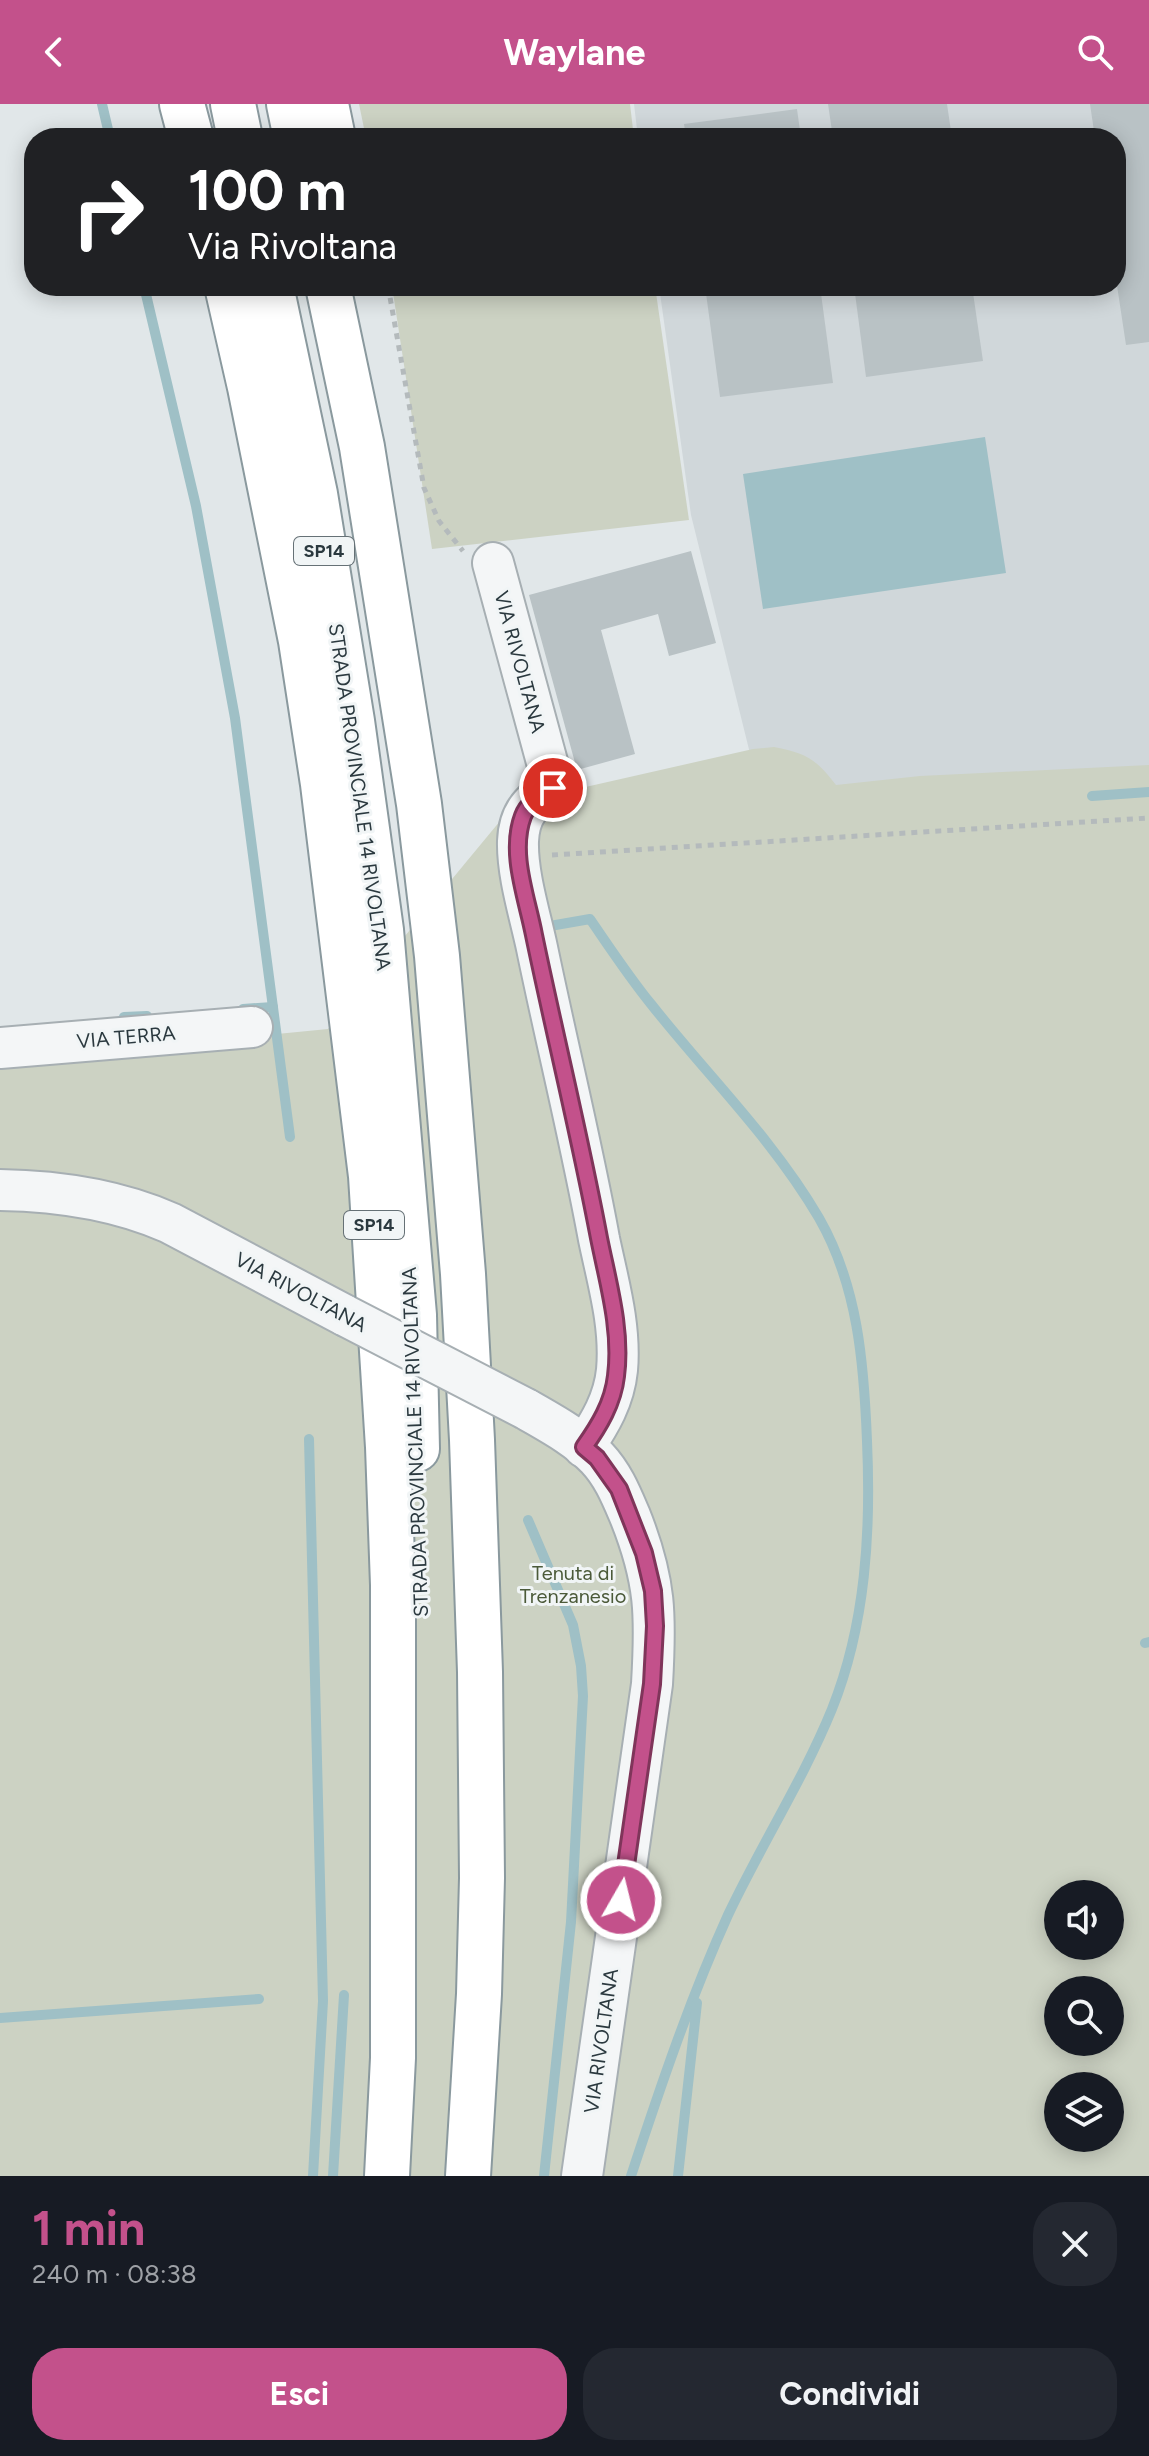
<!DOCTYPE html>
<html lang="it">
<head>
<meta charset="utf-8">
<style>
  body { margin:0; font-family:Figtree,sans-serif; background:#242831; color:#f1f3f6; height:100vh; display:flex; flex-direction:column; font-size:30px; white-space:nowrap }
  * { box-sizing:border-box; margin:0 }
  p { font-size:26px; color:#9ea1a6 }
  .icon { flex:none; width:44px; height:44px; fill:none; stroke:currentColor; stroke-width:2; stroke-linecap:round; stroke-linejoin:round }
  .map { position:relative; height:2072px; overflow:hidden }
  .side { display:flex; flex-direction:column; background:#171b24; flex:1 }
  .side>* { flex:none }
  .banner { position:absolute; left:24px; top:24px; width:1102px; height:168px; border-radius:32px; box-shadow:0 4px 20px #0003; background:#202124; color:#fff; overflow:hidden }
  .controls { position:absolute; left:1044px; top:1776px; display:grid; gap:16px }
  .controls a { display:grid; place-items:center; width:80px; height:80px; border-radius:50%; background:#171b24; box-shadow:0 4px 20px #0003; font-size:40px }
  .pin { position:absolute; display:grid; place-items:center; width:68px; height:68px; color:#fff; margin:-34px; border:4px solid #fff; border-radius:50%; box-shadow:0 2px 8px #0007 }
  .me { position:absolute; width:88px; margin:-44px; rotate:8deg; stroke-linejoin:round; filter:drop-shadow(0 0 6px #0008) }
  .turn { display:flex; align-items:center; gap:28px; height:168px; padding:0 32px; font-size:36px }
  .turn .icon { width:104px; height:104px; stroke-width:2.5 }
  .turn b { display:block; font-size:56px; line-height:68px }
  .round { display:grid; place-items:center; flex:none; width:84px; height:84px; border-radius:32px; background:#242831 }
  .summary { display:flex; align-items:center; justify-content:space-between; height:136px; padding:0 32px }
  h1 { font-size:48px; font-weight:700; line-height:60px; color:#c3518b }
  .cta { display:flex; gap:16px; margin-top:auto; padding:16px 32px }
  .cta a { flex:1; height:92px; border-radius:32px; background:#c3518b; color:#fff; font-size:32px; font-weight:700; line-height:92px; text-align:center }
  .cta a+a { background:#242831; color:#f1f3f6 }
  header { display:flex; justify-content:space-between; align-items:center; height:104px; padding:0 32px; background:#c3518b; color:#fff; font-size:36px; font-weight:700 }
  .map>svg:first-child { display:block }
</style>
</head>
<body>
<header><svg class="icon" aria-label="back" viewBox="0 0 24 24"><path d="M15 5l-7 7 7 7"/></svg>Waylane<svg class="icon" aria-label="search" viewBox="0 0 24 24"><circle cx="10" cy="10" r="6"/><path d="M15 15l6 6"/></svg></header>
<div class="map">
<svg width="1149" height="2072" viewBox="0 0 1149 2072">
  <rect width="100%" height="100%" fill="#e1e7e9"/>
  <!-- built -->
  <polygon fill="#d0d7da" points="634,0 1149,0 1149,675 762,698 691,411 659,182 1116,182 1116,34 638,34"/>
  <!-- green -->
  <g fill="#ccd2c3" fill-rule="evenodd">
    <polygon points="359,0 630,0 634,34 366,34"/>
    <polygon points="392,182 655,182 689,416 432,445"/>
    <path d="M774,643C806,649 816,655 836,681L920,672L1149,661V2072H0V957L328,925L515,699L753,645ZM1058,1790H1110V1842H1058ZM1058,1886H1110V1938H1058ZM1058,1982H1110V2034H1058Z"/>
  </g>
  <!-- water -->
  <polygon fill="#9fc0c6" points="985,333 1006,469 763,505 743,370"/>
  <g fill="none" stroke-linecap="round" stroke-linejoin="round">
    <!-- stream -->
    <g stroke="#9fc0c6" stroke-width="10">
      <polyline points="102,0 110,34"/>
      <polyline points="144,182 196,402 235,614 290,1033"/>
      <polyline points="1092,692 1149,688"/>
      <path d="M550,822L590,815C610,844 629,873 651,900C707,971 773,1035 819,1114C858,1182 864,1260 867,1337C871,1427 866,1520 832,1605C803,1676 761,1741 728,1811C690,1895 660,1984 631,2072"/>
      <polyline points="243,905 273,903"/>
      <polyline points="124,913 147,912"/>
      <polyline points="309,1335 323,1897 313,2072"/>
      <polyline points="528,1416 573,1521 581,1562 583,1592 571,1818 544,2072"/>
      <polyline points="1145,1539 1149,1538"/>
      <polyline points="0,1914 259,1895"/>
      <polyline points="333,2072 344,1891"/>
      <polyline points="678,2072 697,1899"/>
    </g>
  </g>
  <!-- building -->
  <g fill="#b9c2c5">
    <polygon points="828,0 947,0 952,34 833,34"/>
    <polygon points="1090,0 1149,0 1149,238 1126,241 1116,175 1116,34 1095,34"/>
    <polygon points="797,5 801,34 686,34 684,20"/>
    <polygon points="705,182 820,182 833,279 720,293"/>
    <polygon points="854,182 972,182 983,257 866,273"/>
    <polygon points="691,447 716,539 669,552 658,510 601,526 635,650 577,666 529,491"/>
  </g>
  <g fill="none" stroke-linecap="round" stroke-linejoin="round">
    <defs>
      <g id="minor">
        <path d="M493,459L553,680V686C530,696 519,711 518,737C517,770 530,811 537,844C557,941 581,1037 599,1135C608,1178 621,1222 617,1266C614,1296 600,1319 584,1343"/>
        <polyline points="0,944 252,923"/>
        <path d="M0,1086C58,1087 116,1095 170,1119L346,1212"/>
        <path d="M526,1305C550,1319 577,1333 597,1354C613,1371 621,1391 630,1412C656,1477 656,1512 652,1580L582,2072"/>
      </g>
      <g id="highway">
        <polyline points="182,0 191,34"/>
        <polyline points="233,0 240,34"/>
        <polyline points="289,0 296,34"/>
        <polyline points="326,0 333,34"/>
        <polyline points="227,182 250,283 301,537 323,680 371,1072 388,1343 393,1481 393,1954 387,2072"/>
        <polyline points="271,182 315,390 352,617 381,826 414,1211 417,1345"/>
        <polyline points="328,182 362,343 419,700 437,852 463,1170 472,1336 480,1568 482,1774 479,1890 468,2072"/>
      </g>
    </defs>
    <!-- minor casing -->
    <use href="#minor" stroke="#a7afb3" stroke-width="44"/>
    <!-- highway casing -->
    <use href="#highway" stroke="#8a999e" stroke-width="48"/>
    <!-- path -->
    <g stroke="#b4babc" stroke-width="5" stroke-dasharray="6 6" stroke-linecap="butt">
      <polyline points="388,182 424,384 439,417 463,447"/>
      <polyline points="552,751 1149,714"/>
    </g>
    <!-- minor -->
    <use href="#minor" stroke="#f4f6f7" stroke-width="40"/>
    <!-- highway -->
    <use href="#highway" stroke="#fff" stroke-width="44"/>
    <defs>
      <polyline id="minor-bridge" points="346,1212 526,1305"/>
    </defs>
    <!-- minor-bridge casing -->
    <use href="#minor-bridge" stroke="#a7afb3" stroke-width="44" stroke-linecap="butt"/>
    <!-- minor-bridge -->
    <use href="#minor-bridge" stroke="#f4f6f7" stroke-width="40"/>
  </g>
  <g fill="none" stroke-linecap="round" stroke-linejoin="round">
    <defs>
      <path id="route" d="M553,684C542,693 529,696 523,712C509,749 527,794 534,831C555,932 580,1033 599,1134C608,1179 622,1226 616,1272C613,1299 599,1322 584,1343L597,1354L619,1385L644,1449L653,1487L655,1522L652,1580L621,1796"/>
    </defs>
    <!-- route casing -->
    <use href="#route" stroke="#7f355a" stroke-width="20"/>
    <!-- route -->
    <use href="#route" stroke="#c3518b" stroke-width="14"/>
  </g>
  <g text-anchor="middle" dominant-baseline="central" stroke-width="6" stroke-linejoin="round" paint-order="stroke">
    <!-- shield labels -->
    <g fill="#f1f5f6" stroke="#667176" stroke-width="2">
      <rect x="294" y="433" width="60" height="28" rx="6"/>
      <rect x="344" y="1107" width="60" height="28" rx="6"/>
    </g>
    <g font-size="18" font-weight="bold" fill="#2b393f">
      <text x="324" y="447">SP14</text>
      <text x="374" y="1121">SP14</text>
    </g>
    <!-- street labels -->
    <g font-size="20" fill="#2b393f" stroke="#f1f5f6">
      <text transform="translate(520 558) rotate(75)">VIA RIVOLTANA</text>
      <text transform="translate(360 693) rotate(82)">STRADA PROVINCIALE 14 RIVOLTANA</text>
      <text transform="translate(126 933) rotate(-5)">VIA TERRA</text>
      <text transform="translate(301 1188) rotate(28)">VIA RIVOLTANA</text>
      <text transform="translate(415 1338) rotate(-92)">STRADA PROVINCIALE 14 RIVOLTANA</text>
      <text transform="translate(601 1937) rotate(-82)">VIA RIVOLTANA</text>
    </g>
    <!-- park labels -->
    <g font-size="20" fill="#4b5a39" stroke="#f1f5f6">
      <text x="573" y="1469">Tenuta di<tspan x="573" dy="23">Trenzanesio</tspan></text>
    </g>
  </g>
</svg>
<div class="controls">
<a><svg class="icon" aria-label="sound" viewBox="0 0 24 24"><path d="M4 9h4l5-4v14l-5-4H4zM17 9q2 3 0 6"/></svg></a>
<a><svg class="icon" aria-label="search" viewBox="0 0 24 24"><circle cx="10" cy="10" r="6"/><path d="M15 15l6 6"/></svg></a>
<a><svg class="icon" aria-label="layers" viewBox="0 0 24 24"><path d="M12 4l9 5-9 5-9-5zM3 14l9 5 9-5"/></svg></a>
</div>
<div class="pin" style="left:553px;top:684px;background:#d93025"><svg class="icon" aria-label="arrive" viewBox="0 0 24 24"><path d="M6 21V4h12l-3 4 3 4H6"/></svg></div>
<svg class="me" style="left:621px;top:1796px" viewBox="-20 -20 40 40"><circle r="17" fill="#c3518b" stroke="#fff" stroke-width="3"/><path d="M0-11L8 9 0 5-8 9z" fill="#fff"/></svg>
<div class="banner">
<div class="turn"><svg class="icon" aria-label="right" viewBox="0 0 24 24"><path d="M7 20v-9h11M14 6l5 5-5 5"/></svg><div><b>100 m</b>Via Rivoltana</div></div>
</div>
</div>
<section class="side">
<div class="summary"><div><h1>1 min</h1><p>240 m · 08:38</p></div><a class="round"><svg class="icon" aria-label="close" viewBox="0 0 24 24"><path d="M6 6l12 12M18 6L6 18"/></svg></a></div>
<div class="cta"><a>Esci</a><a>Condividi</a></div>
</section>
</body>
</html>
